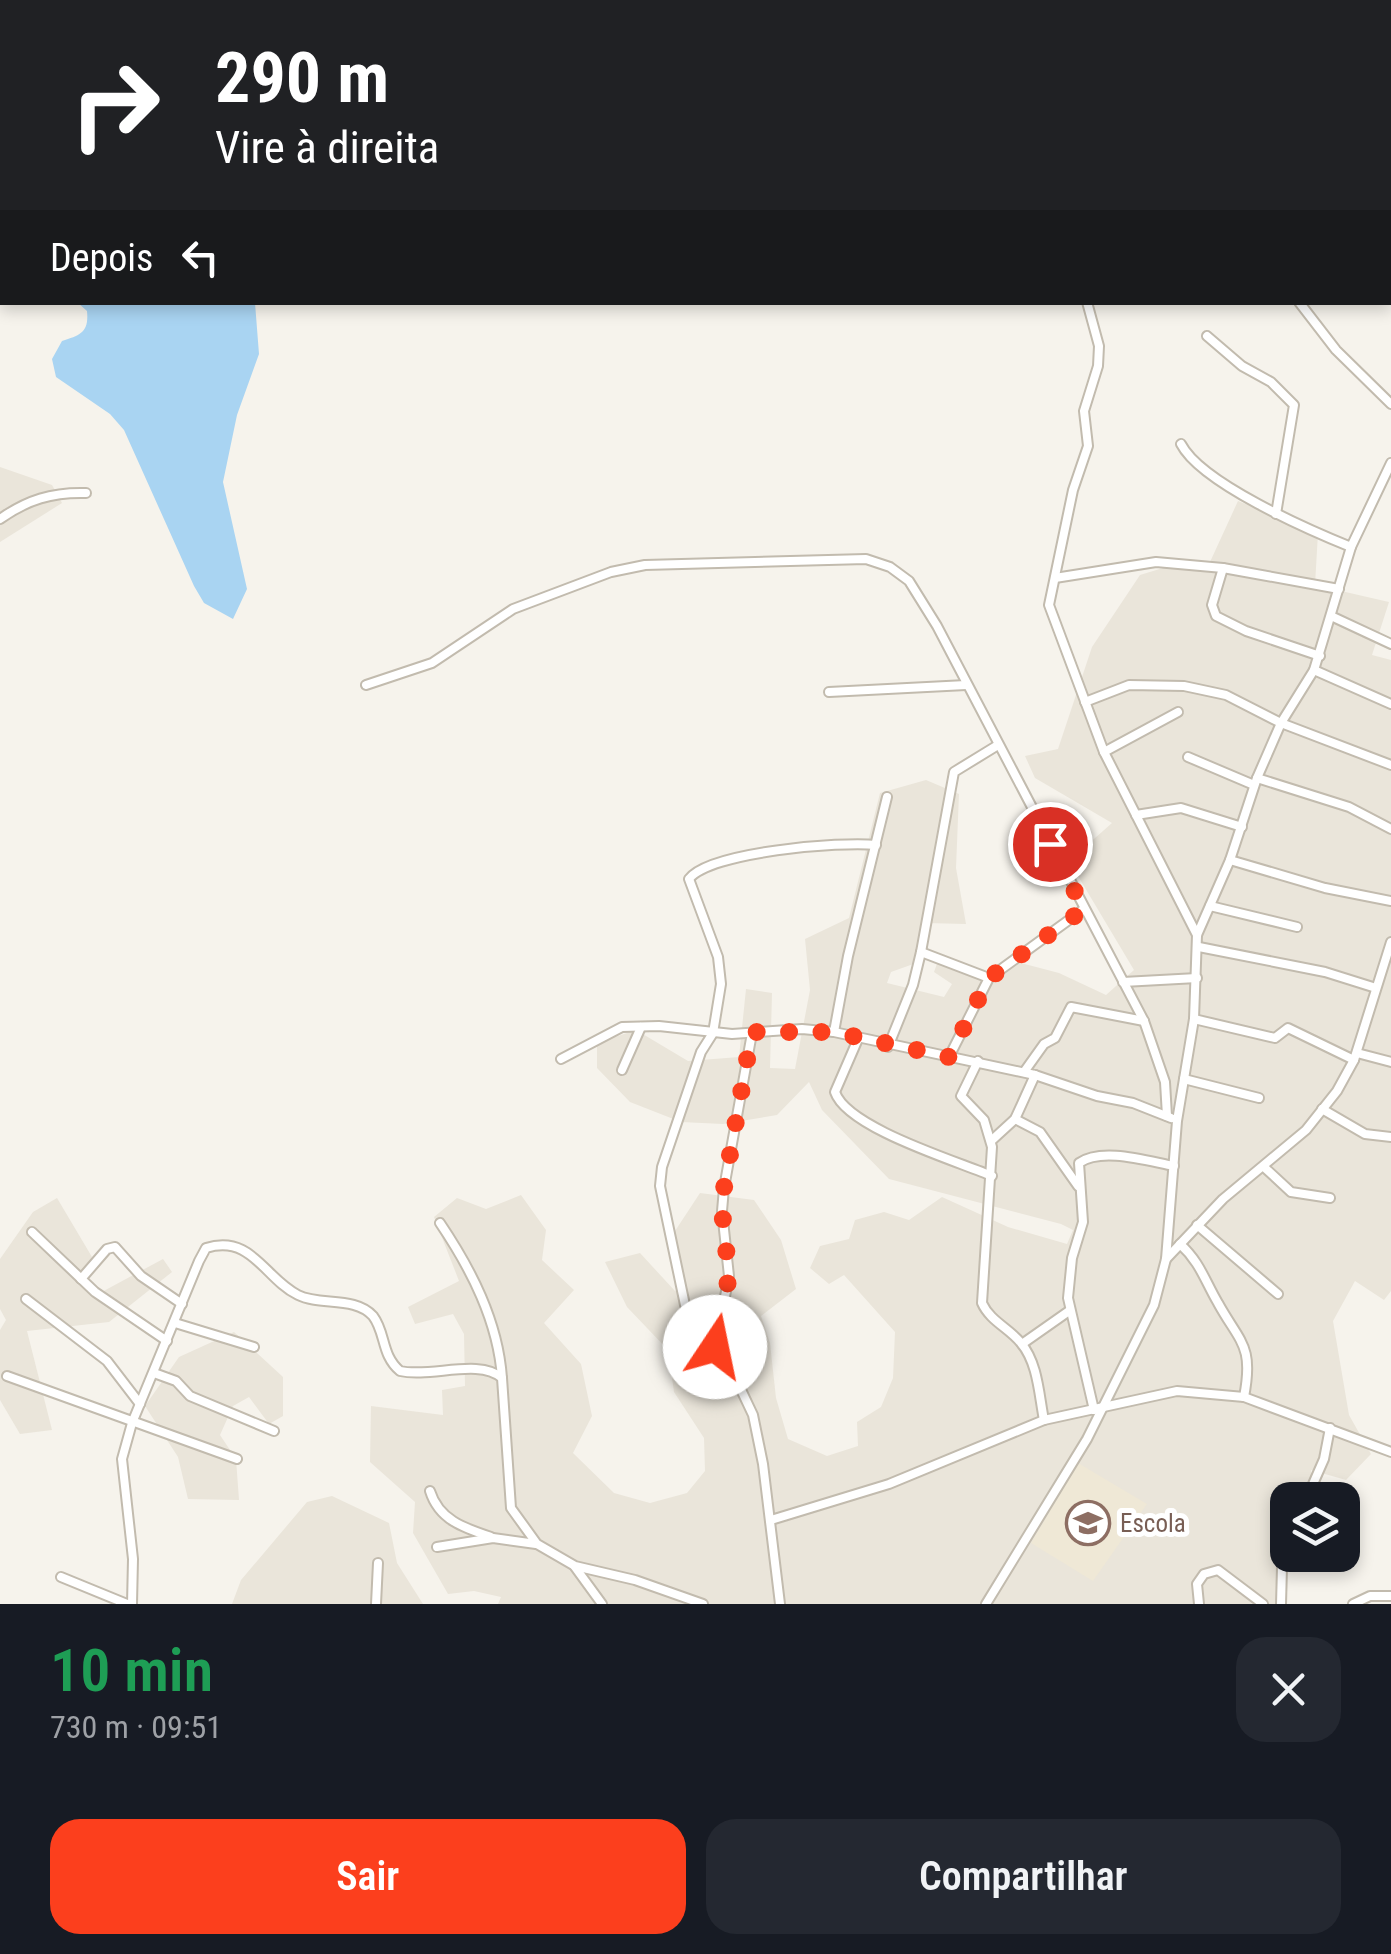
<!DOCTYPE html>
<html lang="pt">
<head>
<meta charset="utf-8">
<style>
  body { margin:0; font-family:"Roboto Condensed",sans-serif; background:#242831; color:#f1f3f6; height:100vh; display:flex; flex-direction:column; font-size:38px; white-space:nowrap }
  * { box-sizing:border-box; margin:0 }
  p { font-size:32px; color:#9ea1a6 }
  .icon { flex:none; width:55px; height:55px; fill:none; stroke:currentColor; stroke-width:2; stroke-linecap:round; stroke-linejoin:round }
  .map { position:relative; height:1604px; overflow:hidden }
  .drawer { display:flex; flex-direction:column; background:#171b24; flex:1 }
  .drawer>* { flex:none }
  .guide { position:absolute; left:0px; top:0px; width:1392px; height:305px; box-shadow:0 5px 15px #0003; background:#202124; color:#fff; overflow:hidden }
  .controls { position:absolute; left:1270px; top:1482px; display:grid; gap:20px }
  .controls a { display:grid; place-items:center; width:90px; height:90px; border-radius:20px; background:#171b24; box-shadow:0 5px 15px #0003; font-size:50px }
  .pin { position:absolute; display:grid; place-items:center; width:85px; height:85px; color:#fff; margin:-42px; border:5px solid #fff; border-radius:50%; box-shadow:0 2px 10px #0007 }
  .me { position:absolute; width:110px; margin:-55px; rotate:11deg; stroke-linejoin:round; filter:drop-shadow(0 0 8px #0008) }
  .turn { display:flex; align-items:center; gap:35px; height:210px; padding:0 50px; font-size:45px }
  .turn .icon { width:130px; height:130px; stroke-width:2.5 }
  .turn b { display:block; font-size:70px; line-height:85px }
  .then { display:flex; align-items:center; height:95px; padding:0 50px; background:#0003; gap:20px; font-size:38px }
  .round { display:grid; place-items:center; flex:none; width:105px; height:105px; border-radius:30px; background:#242831 }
  .head { display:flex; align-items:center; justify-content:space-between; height:170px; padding:0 50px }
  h1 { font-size:60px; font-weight:600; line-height:75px; color:#1e9e55 }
  .button { display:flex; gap:20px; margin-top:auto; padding:20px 50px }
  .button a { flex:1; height:115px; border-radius:30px; background:#fc3f1d; color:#fff; font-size:40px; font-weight:600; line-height:115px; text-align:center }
  .button a+a { background:#242831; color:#f1f3f6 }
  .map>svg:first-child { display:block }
</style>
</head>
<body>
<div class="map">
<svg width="1391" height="1604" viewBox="0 0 1391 1604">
  <rect width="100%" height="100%" fill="#f6f3ec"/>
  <!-- residential -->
  <g fill="#eae5da">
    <polygon points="0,467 52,485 62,503 0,542"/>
    <polygon points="1238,501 1318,533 1315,585 1389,602 1372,655 1391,660 1391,1291 1384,1300 1355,1281 1333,1321 1349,1415 1371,1454 1346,1480 1311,1470 1314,1500 1288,1500 1281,1604 498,1604 501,1597 474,1591 448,1594 413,1533 415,1502 370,1462 371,1406 443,1415 442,1390 465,1386 464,1334 453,1314 415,1324 408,1307 459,1281 434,1217 457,1198 486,1209 521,1195 546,1230 542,1260 574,1290 544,1323 581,1364 592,1416 573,1453 614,1493 650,1503 687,1493 705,1471 704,1438 674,1392 668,1350 627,1307 605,1262 640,1253 675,1291 685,1286 675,1231 700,1193 754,1200 781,1240 796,1289 761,1316 770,1343 776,1398 788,1439 827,1456 858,1446 857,1422 881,1407 893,1378 895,1332 844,1275 829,1284 810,1268 820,1246 849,1239 855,1220 884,1212 909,1220 942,1197 1008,1227 1067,1244 1073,1230 1061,1224 889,1179 822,1110 809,1082 777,1115 723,1124 681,1122 630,1102 597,1068 597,1043 636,1030 688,1061 739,1057 746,989 772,993 770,1068 795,1069 810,990 805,939 849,918 880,793 926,780 959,794 956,868 966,924 925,923 919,962 891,972 887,983 944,997 952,984 934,972 938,961 982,976 1017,962 1059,973 1106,995 1134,970 1069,861 1112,823 1035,778 1025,756 1058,749 1092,647 1140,575 1176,564 1210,562"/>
    <polygon points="57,1198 92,1257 81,1278 100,1293 163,1259 172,1272 109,1322 27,1331 52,1430 20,1434 0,1400 0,1330 6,1320 0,1309 0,1259 33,1212"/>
    <polygon points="234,1332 283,1377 283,1416 269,1424 249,1397 233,1406 220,1435 236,1459 239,1500 188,1499 178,1457 145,1406 179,1357"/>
    <polygon points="332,1496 389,1523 397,1563 423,1604 232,1604 241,1580 307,1502"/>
  </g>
  <!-- education -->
  <polygon fill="#efe8d6" points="1078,1463 1147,1504 1093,1581 1031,1543"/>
  <!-- water -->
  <path fill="#a9d4f2" d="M78,303H255L259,354L237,415L223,482L247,589L233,619L204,603L194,586L124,430L110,414L56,377L52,359L62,341C81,335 89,332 87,311Z"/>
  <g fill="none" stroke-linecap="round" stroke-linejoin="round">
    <!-- stream -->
    <polyline stroke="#a9d4f2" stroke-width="2.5" points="290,2 290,0"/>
    <defs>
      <g id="street">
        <polyline points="1390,196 1391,197"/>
        <polyline points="1087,302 1099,346 1098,366 1084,411 1088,446 1073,490 1049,605 1104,752 1197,935"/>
        <polyline points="1299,302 1336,350 1391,404"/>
        <polyline points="1207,336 1242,366 1271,382 1294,405 1276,514"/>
        <path d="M1181,444C1201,483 1309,530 1351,547"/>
        <path d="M0,519C27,500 52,492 86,493"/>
        <polyline points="1223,568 1212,605 1216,616 1246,631 1320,656"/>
        <polyline points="1055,578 1156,562 1223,568 1339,589"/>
        <polyline points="1331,616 1391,644"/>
        <polyline points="1314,670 1391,704"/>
        <polyline points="366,685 432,663 513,609 611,572 645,565 866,559 890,567 909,581 937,626 1144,1021 1165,1082 1167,1116"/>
        <polyline points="829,692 966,685"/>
        <polyline points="1085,702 1129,685 1184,686 1226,695 1281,723 1391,765"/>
        <polyline points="1104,752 1178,712"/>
        <polyline points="1188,757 1254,785"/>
        <polyline points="1257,778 1349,807 1391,829"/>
        <polyline points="1136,815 1181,808 1242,827"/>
        <polyline points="1230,860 1325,888 1391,901"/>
        <polyline points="1210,906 1297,927"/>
        <polyline points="1199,947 1325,972 1376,988"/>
        <polyline points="921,952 989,978"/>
        <polyline points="1123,982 1197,978"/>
        <polyline points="1194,1019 1275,1038 1288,1028 1354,1060"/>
        <polyline points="834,1032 848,956 887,797"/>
        <path d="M858,1039L835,1092C847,1128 957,1161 992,1176"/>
        <polyline points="888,1047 913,985 921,952 954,772 998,745"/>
        <polyline points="1357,1053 1391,1062"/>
        <polyline points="949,1057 989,978 1084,909"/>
        <polyline points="561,1059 622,1027 659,1026 732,1034 802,1029 834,1032 1035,1075 1097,1096 1133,1103 1171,1118"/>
        <path d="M978,1061L961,1096L984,1120L992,1147L982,1303C990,1321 1009,1328 1021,1343C1038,1363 1039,1395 1044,1420"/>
        <polyline points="622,1070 641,1027"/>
        <polyline points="1024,1072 1044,1044 1055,1038 1071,1007 1144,1021"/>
        <polyline points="1184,1079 1259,1098"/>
        <polyline points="1322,1109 1365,1134 1391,1137"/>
        <polyline points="1015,1119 1040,1132 1078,1186"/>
        <polyline points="991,1141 1015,1119 1035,1075"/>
        <polyline points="1264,1167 1291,1192 1330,1198"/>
        <path d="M440,1223C471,1269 498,1321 502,1378"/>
        <polyline points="1197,1225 1278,1294"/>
        <polyline points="32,1232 95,1292 167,1341"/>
        <path d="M1180,1244C1200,1262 1205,1281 1218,1303C1240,1343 1254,1345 1244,1397"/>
        <polyline points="1166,1259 1223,1199 1306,1130 1337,1091 1354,1060 1391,942"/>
        <polyline points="81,1279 107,1249 115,1247 141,1276 182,1304"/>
        <polyline points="26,1299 107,1361 140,1404"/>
        <polyline points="175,1323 254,1347"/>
        <polyline points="1022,1344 1069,1311"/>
        <polyline points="715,1347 729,1276 722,1211 724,1188 752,1033"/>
        <polyline points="154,1373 176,1381 190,1396 274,1431"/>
        <polyline points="7,1376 237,1459"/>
        <path d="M1094,1410L1068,1298L1072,1258L1083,1222L1079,1163C1102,1147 1147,1161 1174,1166"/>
        <path d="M430,1491C439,1520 464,1528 491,1537"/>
        <polyline points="1306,1500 1324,1459 1330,1428"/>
        <polyline points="771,1520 889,1484 1044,1420 1177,1391 1244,1397 1391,1452"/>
        <polyline points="437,1547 493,1538 536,1544"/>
        <polyline points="575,1567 602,1604"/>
        <polyline points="61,1577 127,1604"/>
        <path d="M132,1604L133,1559L122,1459L132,1423L199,1261L206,1248C252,1234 264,1278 298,1295C320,1306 355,1296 373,1316C386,1333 381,1355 400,1371C431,1378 479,1358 502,1378L511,1508L537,1544L575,1566L635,1580L703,1604"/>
        <polyline points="376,1604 378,1563"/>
        <path d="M780,1604L763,1464L753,1415L727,1360L697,1329L685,1305L660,1186L662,1167L701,1052L713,1033L721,984L718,957L689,879C709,852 841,841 876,845"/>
        <polyline points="986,1604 1087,1439 1154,1305 1166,1259 1177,1121 1194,1019 1197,935 1230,860 1257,778 1281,723 1314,670 1351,547 1391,463"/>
        <polyline points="1199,1604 1197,1584 1204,1574 1218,1570 1263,1604"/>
        <polyline points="1281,1604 1283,1531 1288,1521"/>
        <polyline points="1353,1604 1370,1596 1391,1596"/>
      </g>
    </defs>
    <!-- street casing -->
    <use href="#street" stroke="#c2bbae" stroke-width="12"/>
    <!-- street -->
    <use href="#street" stroke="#fff" stroke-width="8"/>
  </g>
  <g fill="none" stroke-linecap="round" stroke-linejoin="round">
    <!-- route -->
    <polyline stroke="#fc3f1d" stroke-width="18" stroke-dasharray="0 32.4" points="715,1347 729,1276 722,1211 724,1188 752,1032 834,1032 949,1057 989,978 1084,909 1050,844"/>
  </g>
  <!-- icons -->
  <defs>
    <symbol id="school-ring" viewBox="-11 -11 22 22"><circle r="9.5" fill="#fff" stroke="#8d6e63" stroke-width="1.5"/><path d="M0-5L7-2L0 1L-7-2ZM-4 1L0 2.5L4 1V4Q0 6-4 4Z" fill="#8d6e63"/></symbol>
  </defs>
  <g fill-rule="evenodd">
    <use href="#school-ring" x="1063" y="1498" width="50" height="50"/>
  </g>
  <g text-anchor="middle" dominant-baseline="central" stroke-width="10" stroke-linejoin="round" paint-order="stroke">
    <!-- education labels -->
    <g font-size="25" fill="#785e54" stroke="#fff" text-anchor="start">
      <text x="1120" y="1523">Escola</text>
    </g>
  </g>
</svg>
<div class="controls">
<a><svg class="icon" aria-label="layers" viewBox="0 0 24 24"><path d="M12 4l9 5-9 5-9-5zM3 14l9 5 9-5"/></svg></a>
</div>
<div class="pin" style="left:1050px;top:844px;background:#d93025"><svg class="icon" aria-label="arrive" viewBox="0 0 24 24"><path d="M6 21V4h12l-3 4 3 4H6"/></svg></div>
<svg class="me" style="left:715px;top:1347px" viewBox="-20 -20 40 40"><circle r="19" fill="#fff"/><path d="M0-13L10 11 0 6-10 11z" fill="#fc3f1d"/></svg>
<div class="guide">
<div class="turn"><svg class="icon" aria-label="right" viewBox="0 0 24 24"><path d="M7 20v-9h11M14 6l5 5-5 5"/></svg><div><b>290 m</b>Vire à direita</div></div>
<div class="then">Depois<svg class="icon" aria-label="left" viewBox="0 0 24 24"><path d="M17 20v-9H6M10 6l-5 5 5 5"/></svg></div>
</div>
</div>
<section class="drawer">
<div class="head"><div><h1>10 min</h1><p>730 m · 09:51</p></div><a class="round"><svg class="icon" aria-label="close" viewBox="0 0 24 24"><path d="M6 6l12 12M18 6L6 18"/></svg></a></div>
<div class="button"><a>Sair</a><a>Compartilhar</a></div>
</section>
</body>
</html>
